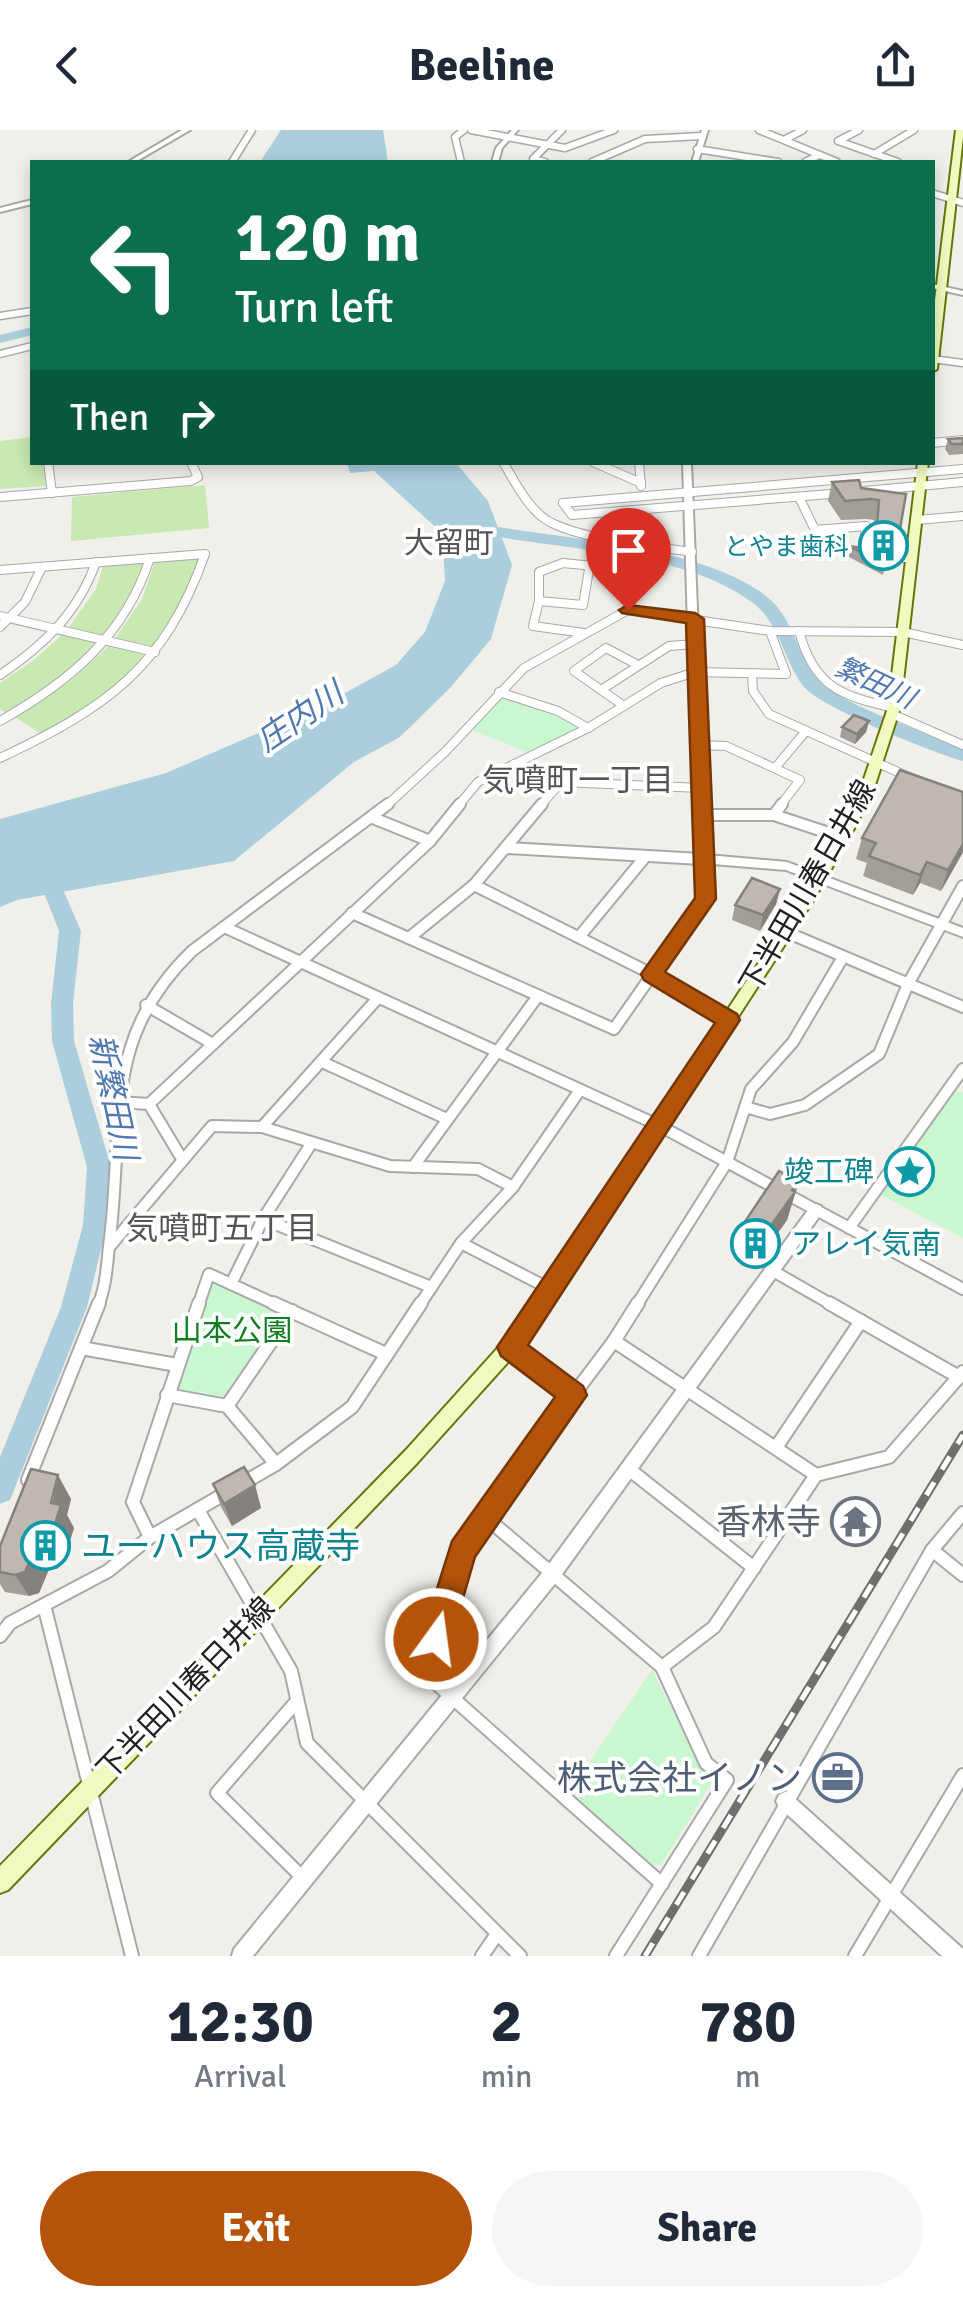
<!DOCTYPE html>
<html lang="en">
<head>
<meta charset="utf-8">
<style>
  body { margin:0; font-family:Signika,"Noto Sans JP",sans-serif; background:#f6f6f7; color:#1f2937; height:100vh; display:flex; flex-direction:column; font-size:38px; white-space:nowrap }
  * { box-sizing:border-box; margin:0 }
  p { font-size:32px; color:#747a83 }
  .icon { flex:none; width:55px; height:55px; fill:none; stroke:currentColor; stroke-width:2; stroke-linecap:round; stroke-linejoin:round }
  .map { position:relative; height:1826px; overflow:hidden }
  .side { display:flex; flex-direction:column; background:#fff; flex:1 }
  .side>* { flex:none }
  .top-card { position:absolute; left:30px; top:30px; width:905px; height:305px; border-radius:0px; box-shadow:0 5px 15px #0003; background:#0b6e4f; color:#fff; overflow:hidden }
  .pin { position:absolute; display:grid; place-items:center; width:85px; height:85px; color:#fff; margin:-102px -42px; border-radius:50% 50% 50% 0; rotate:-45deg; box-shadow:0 0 10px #0007 }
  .pin .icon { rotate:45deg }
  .me { position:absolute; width:110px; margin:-55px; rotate:14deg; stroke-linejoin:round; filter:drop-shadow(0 0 8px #0008) }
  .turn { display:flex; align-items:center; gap:35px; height:210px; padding:0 40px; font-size:45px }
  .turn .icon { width:130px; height:130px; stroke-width:2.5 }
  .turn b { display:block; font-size:70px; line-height:85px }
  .then { display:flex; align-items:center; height:95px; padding:0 40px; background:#0003; gap:20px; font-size:38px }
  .eta { display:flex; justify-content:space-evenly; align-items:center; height:170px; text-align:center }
  .eta b { font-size:60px; font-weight:700; line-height:70px }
  .cta { display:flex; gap:20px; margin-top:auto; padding:20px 40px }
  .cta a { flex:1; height:115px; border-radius:60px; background:#b45309; color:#fff; font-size:40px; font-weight:700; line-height:115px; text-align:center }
  .cta a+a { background:#f6f6f7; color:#1f2937 }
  header { display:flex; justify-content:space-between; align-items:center; height:130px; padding:0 40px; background:#fff; font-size:45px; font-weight:700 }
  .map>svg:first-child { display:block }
</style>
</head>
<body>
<header><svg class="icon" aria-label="back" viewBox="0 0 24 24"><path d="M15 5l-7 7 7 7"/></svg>Beeline<svg class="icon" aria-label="share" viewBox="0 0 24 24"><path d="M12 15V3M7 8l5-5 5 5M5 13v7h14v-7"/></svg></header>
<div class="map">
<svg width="963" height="1826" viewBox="0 0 963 1826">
  <rect width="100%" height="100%" fill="#f1efe9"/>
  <!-- grass -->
  <g fill="#c8e9b1">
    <polygon points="32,307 32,332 45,333 46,356 0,359 0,311"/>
    <polygon points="205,355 209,398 71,411 72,367"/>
    <polygon points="201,425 186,470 153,517 115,509 142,469 156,429"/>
    <polygon points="144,430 138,453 104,506 69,497 96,459 104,433"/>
    <polygon points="64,503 99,512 45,559 6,583 0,579 0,553 34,530"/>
    <path d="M110,515L144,524C117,561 81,582 43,605L15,587L69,552Z"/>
  </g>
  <!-- park -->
  <g fill="#c9f8d0">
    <polygon points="505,566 552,580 579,599 530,623 472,600"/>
    <polygon points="955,961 963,962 963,1108 881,1065"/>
    <polygon points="216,1153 283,1183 283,1189 229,1264 222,1267 181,1260 177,1255 211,1155"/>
    <polygon points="652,1540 711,1654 661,1735 653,1735 569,1662"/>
  </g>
  <!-- water -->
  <g fill="#abcedd">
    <polygon points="281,0 383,0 388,32 260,32"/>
    <polygon points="347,333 456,333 488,371 512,435 491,509 451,557 400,607 354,632 234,731 17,770 0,777 0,689 166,643 323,575 396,535 425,502 445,451 442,403 374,341 350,343"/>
  </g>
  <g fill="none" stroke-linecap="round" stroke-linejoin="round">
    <!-- river -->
    <g fill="#abcedd" fill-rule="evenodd">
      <polygon points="32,197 32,205 0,213 0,205"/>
      <path d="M471,392C557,410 697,413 766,466C794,487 796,525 818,550C839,574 930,604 963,618V631C933,623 822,578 804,557C784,532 780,493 753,473C678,417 554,422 465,400L463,397Z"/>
      <polygon points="51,748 61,755 81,801 73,873 74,911 111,1037 107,1095 87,1177 10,1370 0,1374 0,1327 61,1177 83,1095 87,1037 52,911 51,873 59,801 41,755"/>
    </g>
    <defs>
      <g id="minor-far3">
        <polyline points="471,0 565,18 614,0"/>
        <polyline points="759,0 837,32"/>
        <polyline points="859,0 838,11 898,32"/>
        <polyline points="784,10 803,0"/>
        <polyline points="697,19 778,32"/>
        <polyline points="874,24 914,0"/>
        <polyline points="232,32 252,0"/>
        <polyline points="461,32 455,7 464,0"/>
        <polyline points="545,32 533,29 562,0"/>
        <polyline points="592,32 645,9 702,6"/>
        <polyline points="805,32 819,25"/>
        <polyline points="932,63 963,73"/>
        <polyline points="0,186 32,181"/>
        <polyline points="0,224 32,216"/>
        <polyline points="932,229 963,233"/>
      </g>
      <g id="minor-far2">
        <polyline points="932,313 963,310"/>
        <polyline points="48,332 52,363"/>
        <path d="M503,332C515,352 530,383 552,393C586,410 653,416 692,422"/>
        <polyline points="593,332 641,353"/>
        <polyline points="639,332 641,356"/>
        <polyline points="864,361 963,352"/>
        <polyline points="0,367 191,351 198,347 191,332"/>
        <polyline points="799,367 815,400 866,396 863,422 912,429"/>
        <polyline points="563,373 572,385 843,363"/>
        <polyline points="563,373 963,339"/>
        <polyline points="917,390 963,386"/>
        <path d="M0,440L205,424C165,538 106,578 0,628"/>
        <polyline points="539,471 583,475 590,434"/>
        <polyline points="0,486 155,522"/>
        <polyline points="0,497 25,472 42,437"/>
        <path d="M799,501C814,557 841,566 894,578"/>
        <polyline points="584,503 533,496 539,471 539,442 563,433 635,440 628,480"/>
        <polyline points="752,544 753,561 769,584 909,647"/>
        <path d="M0,545C44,515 78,483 96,432"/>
        <polyline points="601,560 669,516 695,514"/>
        <polyline points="499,562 558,581 588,598"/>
        <polyline points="624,576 574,541 606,518 638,535"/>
        <polyline points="892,584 963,615"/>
        <path d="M0,591C69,552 125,506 150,428"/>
        <polyline points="698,615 726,616 800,650 780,676"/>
        <polyline points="514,634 561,652 701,658"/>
        <polyline points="775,638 806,601"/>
        <polyline points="386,676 445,622 524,538 628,480 770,501 903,502 963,515"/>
        <polyline points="458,676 478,652 588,598 661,553 695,542 786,544 770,501"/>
        <polyline points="540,676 561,652"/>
      </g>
      <g id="minor-far1">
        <polyline points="701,685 774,685 844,708"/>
        <polyline points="774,685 782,674"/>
        <polyline points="373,688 430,711"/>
        <polyline points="474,755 652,844 729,890"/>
        <polyline points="352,783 614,899 705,769 701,729 506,718"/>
        <polyline points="224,797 660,996 963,1159"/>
        <polyline points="786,802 963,877"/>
        <polyline points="579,807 645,727"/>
        <polyline points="409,808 474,755 542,674"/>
        <polyline points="146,875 213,914"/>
        <polyline points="322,932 447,989"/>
        <polyline points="118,972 149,974"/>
        <polyline points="745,977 770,984 805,975 879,924 908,854 963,756"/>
        <polyline points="262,997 378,868"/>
        <polyline points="311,1014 263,1089 431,1157"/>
        <polyline points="182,1029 149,974 430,711 460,674"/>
        <polyline points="413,1037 538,866"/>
        <polyline points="849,1098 963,939"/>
        <polyline points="461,1113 552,1160"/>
        <polyline points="111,1115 212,996 262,997 390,1036 478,1039 513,1057"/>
        <polyline points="773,1141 834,1176"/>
        <polyline points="231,1154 263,1089"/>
        <path d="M98,1176C107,1154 107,1130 110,1108C124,994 101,909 192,821L388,674"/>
        <polyline points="198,1176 209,1144 279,1176"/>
        <polyline points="419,1176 461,1113 513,1057 580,960"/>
        <polyline points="636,1176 727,1032 751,959 793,912 843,827"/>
      </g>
      <g id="minor">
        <polyline points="273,1173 386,1224"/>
        <polyline points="638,1173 614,1211 483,1385 462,1421 444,1472 428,1546 662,1754"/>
        <polyline points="829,1173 959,1247"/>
        <polyline points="614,1211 816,1345"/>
        <polyline points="510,1217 573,1265"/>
        <polyline points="81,1218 177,1235"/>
        <polyline points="167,1265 227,1276 276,1334"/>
        <polyline points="227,1276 292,1181"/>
        <polyline points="777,1316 861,1191"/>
        <polyline points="630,1340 754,1438"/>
        <polyline points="28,1350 99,1173"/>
        <polyline points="198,1380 291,1541 307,1613 520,1826"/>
        <polyline points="483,1385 662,1537 706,1633 727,1650 616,1826"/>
        <polyline points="150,1407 133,1372 199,1173"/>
        <polyline points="932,1420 963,1445"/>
        <polyline points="44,1475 132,1826"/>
        <polyline points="0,1506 10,1493 108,1441 150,1407 276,1334 352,1277 421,1173"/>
        <polyline points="662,1537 714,1497 816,1345 889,1327 963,1242"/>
        <polyline points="297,1571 217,1663 304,1749"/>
        <polyline points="482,1826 497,1804"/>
        <polyline points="699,1826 932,1420 963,1383"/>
        <polyline points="855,1826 963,1645"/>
      </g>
      <g id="tertiary">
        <polygon points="182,0 190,0 135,32 128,32"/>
        <polygon points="512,0 518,0 502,18 498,32 492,32 496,18"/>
        <polygon points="702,0 708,0 698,32 692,32"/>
        <polygon points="32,70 32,74 0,82 0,78"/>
        <polygon points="932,154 963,161 963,165 932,158"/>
        <polygon points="683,332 691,332 707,725 787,732 963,798 963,807 786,740 701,733 695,729"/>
        <polygon points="816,1074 821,1076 823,1080 821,1084 558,1450 253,1826 232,1826 234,1819 546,1438 811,1076"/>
        <polygon points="785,1662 791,1665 963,1819 963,1826 942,1826 779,1677 776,1671 779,1665"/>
      </g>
      <g id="secondary">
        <polygon points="956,0 963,0 963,7 937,239 932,242 932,195"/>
        <polygon points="918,332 928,332 900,578 874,658 856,695 813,771 558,1165 516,1223 418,1332 8,1760 0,1763 0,1736 406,1320 504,1211 546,1155 804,764 843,695 861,658 888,578"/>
      </g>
    </defs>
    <!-- minor-far3 casing -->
    <use href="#minor-far3" stroke="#a8a8a8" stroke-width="9"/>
    <!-- minor-far2 casing -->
    <use href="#minor-far2" stroke="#a8a8a8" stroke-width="10"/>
    <!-- minor-far1 casing -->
    <use href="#minor-far1" stroke="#a8a8a8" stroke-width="14"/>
    <!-- minor casing -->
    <use href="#minor" stroke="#a8a8a8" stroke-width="16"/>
    <!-- tertiary casing -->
    <use href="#tertiary" stroke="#a8a8a8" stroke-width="4"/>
    <!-- secondary casing -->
    <use href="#secondary" stroke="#647809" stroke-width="4"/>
    <!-- minor-far3 -->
    <use href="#minor-far3" stroke="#fff" stroke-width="6"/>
    <!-- minor-far2 -->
    <use href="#minor-far2" stroke="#fff" stroke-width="8"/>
    <!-- minor-far1 -->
    <use href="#minor-far1" stroke="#fff" stroke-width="10"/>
    <!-- minor -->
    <use href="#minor" stroke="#fff" stroke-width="12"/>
    <!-- tertiary -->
    <use href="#tertiary" fill="#fff" fill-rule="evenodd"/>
    <!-- secondary -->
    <use href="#secondary" fill="#f1f8c0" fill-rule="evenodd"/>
    <defs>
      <polyline id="rail" points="645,1826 963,1305"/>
    </defs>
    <!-- rail casing -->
    <use href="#rail" stroke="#6f6f6f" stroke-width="9"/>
    <!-- rail -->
    <use href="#rail" stroke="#fff" stroke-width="5" stroke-dasharray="15" stroke-linecap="butt"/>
  </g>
  <!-- wall -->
  <g fill="#a39e98">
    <polygon points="963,308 963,324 949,325 945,319 948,309"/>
    <polygon points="832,352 861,358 906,364 895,418 872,416 874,390 866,389 841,390 828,371"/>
    <polygon points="849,416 885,435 883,445 847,426"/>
    <polygon points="869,591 866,602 855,614 840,607 842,597"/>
    <polygon points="963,662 963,722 941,761 920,753 913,765 863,746 867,733 856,729 862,708"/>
    <polygon points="780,759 776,774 760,801 732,790 735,775"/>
    <polygon points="799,1051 787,1090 753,1138 734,1126 740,1099"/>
    <polygon points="213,1354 255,1355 261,1378 232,1396 221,1377"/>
    <polygon points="71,1369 67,1385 74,1398 65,1426 57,1439 50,1437 39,1463 29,1466 5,1462 0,1454 0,1416"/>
  </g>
  <!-- shaded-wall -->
  <g fill="#85817c">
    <polygon points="869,591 866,602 855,614 857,604"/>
    <polygon points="963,714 963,722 941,761 948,740"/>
    <polygon points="927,732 920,753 913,765 920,745"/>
    <polygon points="780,759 776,774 760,801 763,785"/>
    <polygon points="799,1051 787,1090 753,1138 760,1111"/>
    <polygon points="58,1345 71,1369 67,1385 74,1398 65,1426 57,1439 44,1417"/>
    <polygon points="255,1355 261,1378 232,1396 224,1374"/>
    <polygon points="37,1415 50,1437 39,1463 29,1466 15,1445"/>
  </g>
  <!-- building -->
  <g fill="#beb8b1" stroke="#85817c" stroke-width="2.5">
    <polygon points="963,308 963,314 952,314 948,309"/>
    <polygon points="859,350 861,358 906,364 900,399 877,396 879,370 871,369 845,371 832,352"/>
    <polygon points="849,416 886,422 885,435"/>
    <polygon points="854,585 869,591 857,604 842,597"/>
    <polygon points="900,640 963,662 963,714 948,740 927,732 920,745 869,726 876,713 862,708"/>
    <polygon points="752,748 780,759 763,785 735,775"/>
    <polygon points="779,1041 799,1051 792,1060 795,1062 760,1111 740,1099"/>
    <polygon points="244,1337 255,1355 224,1374 213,1354"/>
    <polygon points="31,1339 58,1345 51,1373 61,1375 52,1403 44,1417 37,1415 25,1442 15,1445 0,1442 0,1416"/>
  </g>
  <!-- route -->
  <polygon fill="#b45309" stroke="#753606" stroke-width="2.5" points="628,475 695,483 704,489 716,769 665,842 737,884 740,890 528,1215 583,1256 587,1265 475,1427 451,1509 447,1520 436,1524 425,1520 421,1509 452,1411 555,1267 501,1226 497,1217 715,893 644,850 641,844 695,768 686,493 622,483 619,480"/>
  <!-- icons -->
  <defs>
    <symbol id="building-ring" viewBox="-11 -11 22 22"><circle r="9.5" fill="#fff" stroke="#0f9aa8" stroke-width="1.5"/><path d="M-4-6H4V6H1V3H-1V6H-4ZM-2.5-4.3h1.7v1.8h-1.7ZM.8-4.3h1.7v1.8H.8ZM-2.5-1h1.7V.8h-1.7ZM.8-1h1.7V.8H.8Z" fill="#0f9aa8"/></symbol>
    <symbol id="sight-ring" viewBox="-11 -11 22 22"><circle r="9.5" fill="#fff" stroke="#0f9aa8" stroke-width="1.5"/><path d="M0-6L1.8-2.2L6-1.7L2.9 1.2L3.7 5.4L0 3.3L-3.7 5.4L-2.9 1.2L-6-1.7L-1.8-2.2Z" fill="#0f9aa8"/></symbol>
    <symbol id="temple-ring" viewBox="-11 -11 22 22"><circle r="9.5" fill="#fff" stroke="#6b7280" stroke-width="1.5"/><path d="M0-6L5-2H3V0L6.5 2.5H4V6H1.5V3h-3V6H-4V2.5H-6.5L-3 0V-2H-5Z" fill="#6b7280"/></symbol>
    <symbol id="office-ring" viewBox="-11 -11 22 22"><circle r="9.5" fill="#fff" stroke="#5c6f8a" stroke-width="1.5"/><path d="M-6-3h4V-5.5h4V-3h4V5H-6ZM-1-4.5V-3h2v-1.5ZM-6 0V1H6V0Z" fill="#5c6f8a"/></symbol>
  </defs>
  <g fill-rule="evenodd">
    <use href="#building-ring" x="856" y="388" width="55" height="55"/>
    <use href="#sight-ring" x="882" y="1014" width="55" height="55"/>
    <use href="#building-ring" x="728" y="1086" width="55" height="55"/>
    <use href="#temple-ring" x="828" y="1364" width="55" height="55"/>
    <use href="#building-ring" x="18" y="1388" width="55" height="55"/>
    <use href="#office-ring" x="810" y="1620" width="55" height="55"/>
  </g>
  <g text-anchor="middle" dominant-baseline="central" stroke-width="8" stroke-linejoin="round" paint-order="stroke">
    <!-- far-culture labels -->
    <g font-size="25" fill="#0d838f" stroke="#fff" text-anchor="end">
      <text x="849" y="416">とやま歯科</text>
    </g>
    <!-- far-water labels -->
    <g font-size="28" font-style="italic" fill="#5078af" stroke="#fff">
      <text transform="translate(875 553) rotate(25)">繁田川</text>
    </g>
    <!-- far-quarter labels -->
    <g font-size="30" fill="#545454" stroke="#fff">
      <text x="449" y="413">大留町</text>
    </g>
    <!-- street labels -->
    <g font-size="30" fill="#212121" stroke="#fff">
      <text transform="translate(808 757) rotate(-60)">下半田川春日井線</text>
      <text transform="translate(186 1559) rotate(-46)">下半田川春日井線</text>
    </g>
    <!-- culture labels -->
    <g font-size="30" fill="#0d838f" stroke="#fff" text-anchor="end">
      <text x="874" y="1042">竣工碑</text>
      <text x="791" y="1114" text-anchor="start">アレイ気南</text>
    </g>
    <!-- park labels -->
    <g font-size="30" fill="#107f22" stroke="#fff">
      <text x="232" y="1201">山本公園</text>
    </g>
    <!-- water labels -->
    <g font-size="32" font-style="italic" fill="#5078af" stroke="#fff">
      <text transform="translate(300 587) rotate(-34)">庄内川</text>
      <text transform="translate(113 967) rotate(78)">新繁田川</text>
    </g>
    <!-- neighbourhood labels -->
    <g font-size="32" fill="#545454" stroke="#fff">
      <text x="578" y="650">気噴町一丁目</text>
      <text x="222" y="1098">気噴町五丁目</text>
    </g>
    <!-- near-worship labels -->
    <g font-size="35" fill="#5b616d" stroke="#fff" text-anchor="end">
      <text x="821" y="1392">香林寺</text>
    </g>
    <!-- near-culture labels -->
    <g font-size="35" fill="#0d838f" stroke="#fff" text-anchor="start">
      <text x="81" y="1416">ユーハウス高蔵寺</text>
    </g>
    <!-- near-service labels -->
    <g font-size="35" fill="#4e5e75" stroke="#fff" text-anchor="end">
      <text x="802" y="1648">株式会社イノン</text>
    </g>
  </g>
</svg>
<div class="pin" style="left:628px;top:480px;background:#d93025"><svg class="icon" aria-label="arrive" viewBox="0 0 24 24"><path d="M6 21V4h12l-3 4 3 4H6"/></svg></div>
<svg class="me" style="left:436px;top:1509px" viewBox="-20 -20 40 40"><circle r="17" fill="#b45309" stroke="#fff" stroke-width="3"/><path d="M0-11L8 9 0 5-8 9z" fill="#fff"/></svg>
<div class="top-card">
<div class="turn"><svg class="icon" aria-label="left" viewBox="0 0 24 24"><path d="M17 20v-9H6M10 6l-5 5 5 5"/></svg><div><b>120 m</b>Turn left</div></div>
<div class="then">Then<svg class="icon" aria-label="right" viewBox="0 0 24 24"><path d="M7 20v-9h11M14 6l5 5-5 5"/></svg></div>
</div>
</div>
<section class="side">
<div class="eta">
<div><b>12:30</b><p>Arrival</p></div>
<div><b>2</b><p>min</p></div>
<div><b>780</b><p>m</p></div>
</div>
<div class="cta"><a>Exit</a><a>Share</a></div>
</section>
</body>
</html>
